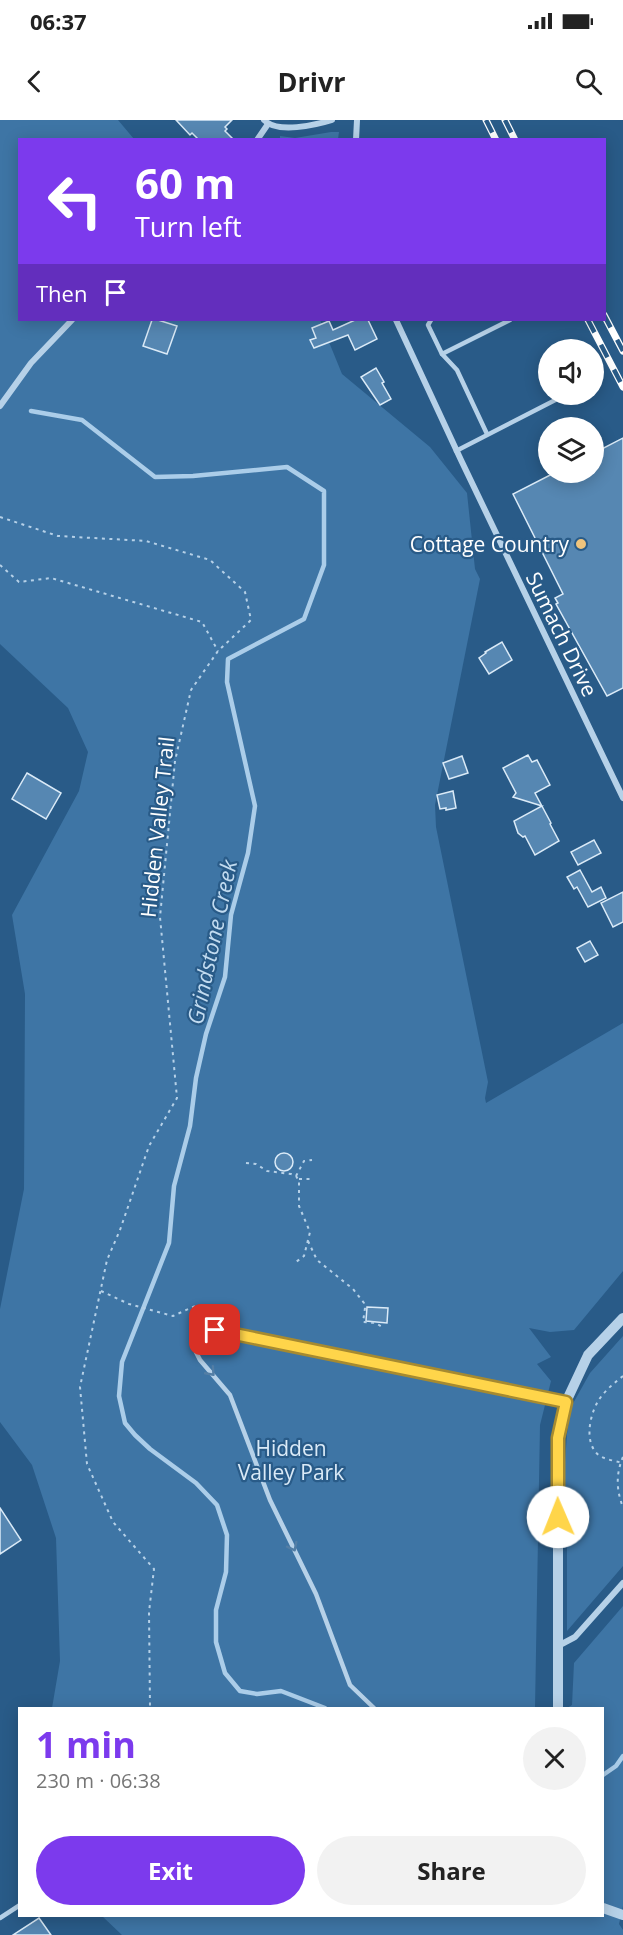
<!DOCTYPE html>
<html lang="en">
<head>
<meta charset="utf-8">
<style>
  body { margin:0; font-family:"Open Sans",sans-serif; background:#f2f2f2; color:#222; height:100vh; display:flex; flex-direction:column; font-size:22px; white-space:nowrap }
  * { box-sizing:border-box; margin:0 }
  p { font-size:20px; color:#767676 }
  .icon { flex:none; width:33px; height:33px; fill:none; stroke:currentColor; stroke-width:2; stroke-linecap:round; stroke-linejoin:round }
  .map { position:relative; flex:1; overflow:hidden }
  .details { position:absolute; left:18px; top:1587px; width:586px; height:210px; display:flex; flex-direction:column; background:#fff; border-radius:0px; box-shadow:0 3px 15px #0003 }
  .details>* { flex:none }
  .top-card { position:absolute; left:18px; top:18px; width:588px; height:183px; border-radius:0px; box-shadow:0 3px 15px #0003; background:#7c3aed; color:#fff; overflow:hidden }
  .buttons { position:absolute; left:538px; top:219px; display:grid; gap:12px }
  .buttons a { display:grid; place-items:center; width:66px; height:66px; border-radius:50%; background:#fff; box-shadow:0 3px 15px #0003; font-size:30px }
  .pin { position:absolute; display:grid; place-items:center; width:51px; height:51px; color:#fff; margin:-26px; border-radius:12px; box-shadow:0 3px 9px #0006 }
  .me { position:absolute; width:66px; margin:-33px; rotate:359deg; stroke-linejoin:round; filter:drop-shadow(0 0 4px #0008) }
  .turn { display:flex; align-items:center; gap:21px; height:126px; padding:0 18px; font-size:27px }
  .turn .icon { width:78px; height:78px; stroke-width:2.5 }
  .turn b { display:block; font-size:42px; line-height:51px }
  .then { display:flex; align-items:center; height:57px; padding:0 18px; background:#0003; gap:12px; font-size:22px }
  .round { display:grid; place-items:center; flex:none; width:63px; height:63px; border-radius:32px; background:#f2f2f2 }
  .summary { display:flex; align-items:center; justify-content:space-between; height:102px; padding:0 18px }
  h1 { font-size:36px; font-weight:700; line-height:45px; color:#7c3aed }
  .action { display:flex; gap:12px; margin-top:auto; padding:12px 18px }
  .action a { flex:1; height:69px; border-radius:36px; background:#7c3aed; color:#fff; font-size:24px; font-weight:700; line-height:69px; text-align:center }
  .action a+a { background:#f2f2f2; color:#222 }
  .status { display:flex; justify-content:space-between; align-items:center; height:42px; padding:0 30px; background:#fff; direction:ltr }
  .status svg { height:16px; fill:currentColor }
  header { display:flex; justify-content:space-between; align-items:center; height:78px; padding:0 18px; background:#fff; font-size:27px; font-weight:700 }
  .map>svg:first-child { display:block }
</style>
</head>
<body>
<div class="status"><b>06:37</b><svg viewBox="0 0 49 12"><path d="M0 12V9h3v3zM5 12V6h3v6zM10 12V3h3v9zM15 12V0h3v12zM26 1h20v11H26zM47 4h2v5h-2z"/></svg></div>
<header><svg class="icon" aria-label="back" viewBox="0 0 24 24"><path d="M15 5l-7 7 7 7"/></svg>Drivr<svg class="icon" aria-label="search" viewBox="0 0 24 24"><circle cx="10" cy="10" r="6"/><path d="M15 15l6 6"/></svg></header>
<div class="map">
<svg width="623" height="1815" viewBox="0 0 623 1815">
  <rect width="100%" height="100%" fill="#295b88"/>
  <!-- green -->
  <g fill="#3e75a5">
    <polygon points="0,0 118,0 134,19 20,20 20,200 320,200 342,254 430,327 467,373 475,449 480,459 435,685 436,707 488,962 485,978 486,983 623,903 623,1151 574,1210 550,1212 529,1208 551,1237 537,1244 551,1261 540,1305 535,1588 52,1588 60,1541 56,1418 32,1345 0,1302 0,1189 24,1069 25,874 12,795 79,671 88,632 68,588 0,524"/>
    <polygon points="331,12 339,12 338,19 280,19 280,16 295,18"/>
    <polygon points="623,1216 623,1446 567,1511 567,1411 564,1356 567,1314 571,1287 590,1253"/>
    <polygon points="623,1486 623,1786 619,1804 623,1810 623,1815 122,1815 102,1796 603,1796 603,1588 567,1588 572,1585 574,1543"/>
  </g>
  <g fill="none" stroke-linecap="round" stroke-linejoin="round">
    <!-- stream -->
    <g stroke="#abcde9" stroke-width="4.5">
      <polyline points="31,291 82,300 155,357 193,356 287,347 324,371 324,445 304,499 228,539 227,562 255,686 248,733 231,795 225,857 206,914 196,958 190,1006 174,1066 169,1123 122,1242 119,1276 125,1303 135,1315 150,1329 196,1363 217,1385 227,1415 226,1452 216,1490 216,1522 225,1553 240,1571 257,1574 281,1571 325,1588"/>
      <polyline points="603,1655 616,1646 623,1636"/>
    </g>
  </g>
  <!-- building -->
  <g fill="#5687b2" stroke="#daeaf7" stroke-width="1.5">
    <polygon points="176,0 232,0 225,7 227,9 225,11 234,20 199,20 192,13 190,15"/>
    <polygon points="152,200 158,200 177,206 167,234 143,226"/>
    <polygon points="355,200 368,200 377,219 355,230 348,215 314,228 310,220 316,218 312,208 329,201 333,210"/>
    <polygon points="376,248 384,262 382,263 391,279 380,285 361,257"/>
    <polygon points="623,318 623,568 607,576 556,484 558,483 555,478 563,474 513,374 556,352 594,352 594,333"/>
    <polygon points="502,522 512,540 489,554 479,538 486,533 485,532"/>
    <polygon points="528,635 532,642 537,640 550,665 535,673 551,703 550,704 559,721 535,735 525,716 523,717 518,713 514,701 542,686 513,677 516,673 503,648"/>
    <polygon points="462,636 468,653 449,659 443,643"/>
    <polygon points="27,653 61,673 46,699 12,679"/>
    <polygon points="453,671 456,688 446,690 446,688 440,689 437,675"/>
    <polygon points="594,720 601,733 578,745 571,732"/>
    <polygon points="580,750 592,772 601,767 606,778 588,787 577,767 574,769 567,757"/>
    <polygon points="623,772 623,802 613,807 601,783"/>
    <polygon points="590,821 598,835 585,842 577,828"/>
    <circle cx="284" cy="1042" r="9"/>
    <polygon points="367,1187 388,1188 387,1203 366,1201"/>
    <polygon points="0,1388 21,1420 0,1434"/>
    <polygon points="39,1798 51,1815 13,1815"/>
  </g>
  <g fill="none" stroke-linecap="round" stroke-linejoin="round">
    <!-- path -->
    <g stroke="#b6d1e8" stroke-width="2" stroke-dasharray="3 4.5" stroke-linecap="butt">
      <polyline points="0,397 58,416 146,421 210,440 245,472 251,500 218,531 191,570 175,641 160,797 177,978 149,1026 120,1110 107,1140 80,1267 87,1344 113,1402 154,1449 149,1492 150,1588"/>
      <polyline points="0,445 19,462 51,458 202,502 218,531"/>
      <polyline points="246,1043 256,1044 267,1051 291,1054 296,1056 299,1061 299,1086 310,1112 304,1136 296,1142"/>
      <polyline points="296,1056 304,1041 312,1040"/>
      <polyline points="299,1059 311,1059"/>
      <polyline points="308,1121 317,1140 353,1169 364,1183 365,1188 363,1202 376,1203 382,1207"/>
      <polyline points="101,1171 129,1184 173,1196 195,1186 220,1186"/>
      <path d="M623,1256C613,1264 603,1272 597,1283C589,1298 584,1325 600,1336C607,1340 616,1341 623,1343"/>
      <path d="M623,1337C616,1353 616,1370 623,1387"/>
    </g>
    <!-- service -->
    <g stroke="#b6d1e8" stroke-width="4.5">
      <polyline points="431,200 428,205 442,234 457,250 487,314"/>
      <polyline points="442,234 510,200"/>
      <polyline points="456,331 567,274"/>
      <polyline points="374,1588 350,1565 316,1474 270,1380 230,1275 200,1240 196,1232 198,1222 206,1211 215,1210 566,1282"/>
      <polyline points="0,1798 20,1785"/>
    </g>
    <!-- minor -->
    <g stroke="#b6d1e8" stroke-width="6">
      <path d="M264,0C277,14 316,5 332,0"/>
      <polyline points="257,20 268,4"/>
      <polyline points="356,20 357,0"/>
      <polyline points="396,200 461,340 623,678"/>
      <polyline points="0,286 31,243 72,200"/>
      <polyline points="558,1526 575,1517 623,1463"/>
    </g>
    <!-- tertiary -->
    <g stroke="#b6d1e8" stroke-width="10">
      <polyline points="558,1588 558,1319 566,1282 588,1235 623,1198"/>
      <polyline points="603,1788 623,1795"/>
    </g>
    <defs>
      <g id="rail">
        <polyline points="486,0 496,20"/>
        <polyline points="505,0 515,20"/>
        <polyline points="604,195 623,231"/>
        <polyline points="588,200 623,267"/>
      </g>
    </defs>
    <!-- rail casing -->
    <use href="#rail" stroke="#fff" stroke-width="7"/>
    <!-- rail -->
    <use href="#rail" stroke="#295b88" stroke-width="4.5" stroke-dasharray="14" stroke-linecap="butt"/>
  </g>
  <!-- one-way arrows -->
  <defs><path id="oneway-chevron" d="M-2-3.5L2.5 0L-2 3.5" fill="none" stroke-width="1.6" stroke-linecap="round" stroke-linejoin="round" transform="scale(1.5)"/></defs>
  <g stroke="#537ea5">
    <use href="#oneway-chevron" transform="translate(211 1252) rotate(48)"/>
    <use href="#oneway-chevron" transform="translate(293 1427) rotate(63)"/>
  </g>
  <g fill="none" stroke-linecap="round" stroke-linejoin="round">
    <defs>
      <polyline id="route" points="215,1210 566,1282 558,1318 558,1397"/>
    </defs>
    <!-- route casing -->
    <use href="#route" stroke="#a68a30" stroke-width="15"/>
    <!-- route -->
    <use href="#route" stroke="#ffd54a" stroke-width="10"/>
  </g>
  <!-- markers -->
  <circle fill="#efc47d" stroke="#295b88" stroke-width="2" cx="581" cy="424" r="6"/>
  <g text-anchor="middle" dominant-baseline="central" stroke-width="4.5" stroke-linejoin="round" paint-order="stroke">
    <!-- poi labels -->
    <g font-size="21" fill="#fff" stroke="#295b88" text-anchor="end">
      <text x="569" y="424">Cottage Country</text>
    </g>
    <!-- street labels -->
    <g font-size="21" fill="#fff" stroke="#295b88">
      <text transform="translate(562 514) rotate(64)">Sumach Drive</text>
      <text transform="translate(157 707) rotate(-84)">Hidden Valley Trail</text>
    </g>
    <!-- park labels -->
    <g font-size="21" fill="#daeaf7" stroke="#295b88">
      <text x="291" y="1328">Hidden<tspan x="291" dy="24">Valley Park</tspan></text>
    </g>
    <!-- water labels -->
    <g font-size="22" font-style="italic" fill="#c2dbf0" stroke="#295b88">
      <text transform="translate(211 822) rotate(-78)">Grindstone Creek</text>
    </g>
  </g>
</svg>
<div class="buttons">
<a><svg class="icon" aria-label="sound" viewBox="0 0 24 24"><path d="M4 9h4l5-4v14l-5-4H4zM17 9q2 3 0 6"/></svg></a>
<a><svg class="icon" aria-label="layers" viewBox="0 0 24 24"><path d="M12 4l9 5-9 5-9-5zM3 14l9 5 9-5"/></svg></a>
</div>
<div class="pin" style="left:215px;top:1210px;background:#d93025"><svg class="icon" aria-label="arrive" viewBox="0 0 24 24"><path d="M6 21V4h12l-3 4 3 4H6"/></svg></div>
<svg class="me" style="left:558px;top:1397px" viewBox="-20 -20 40 40"><circle r="19" fill="#fff"/><path d="M0-13L10 11 0 6-10 11z" fill="#ffd54a"/></svg>
<div class="top-card">
<div class="turn"><svg class="icon" aria-label="left" viewBox="0 0 24 24"><path d="M17 20v-9H6M10 6l-5 5 5 5"/></svg><div><b>60 m</b>Turn left</div></div>
<div class="then">Then<svg class="icon" aria-label="arrive" viewBox="0 0 24 24"><path d="M6 21V4h12l-3 4 3 4H6"/></svg></div>
</div>
<section class="details">
<div class="summary"><div><h1>1 min</h1><p>230 m · 06:38</p></div><a class="round"><svg class="icon" aria-label="close" viewBox="0 0 24 24"><path d="M6 6l12 12M18 6L6 18"/></svg></a></div>
<div class="action"><a>Exit</a><a>Share</a></div>
</section>
</div>
</body>
</html>
